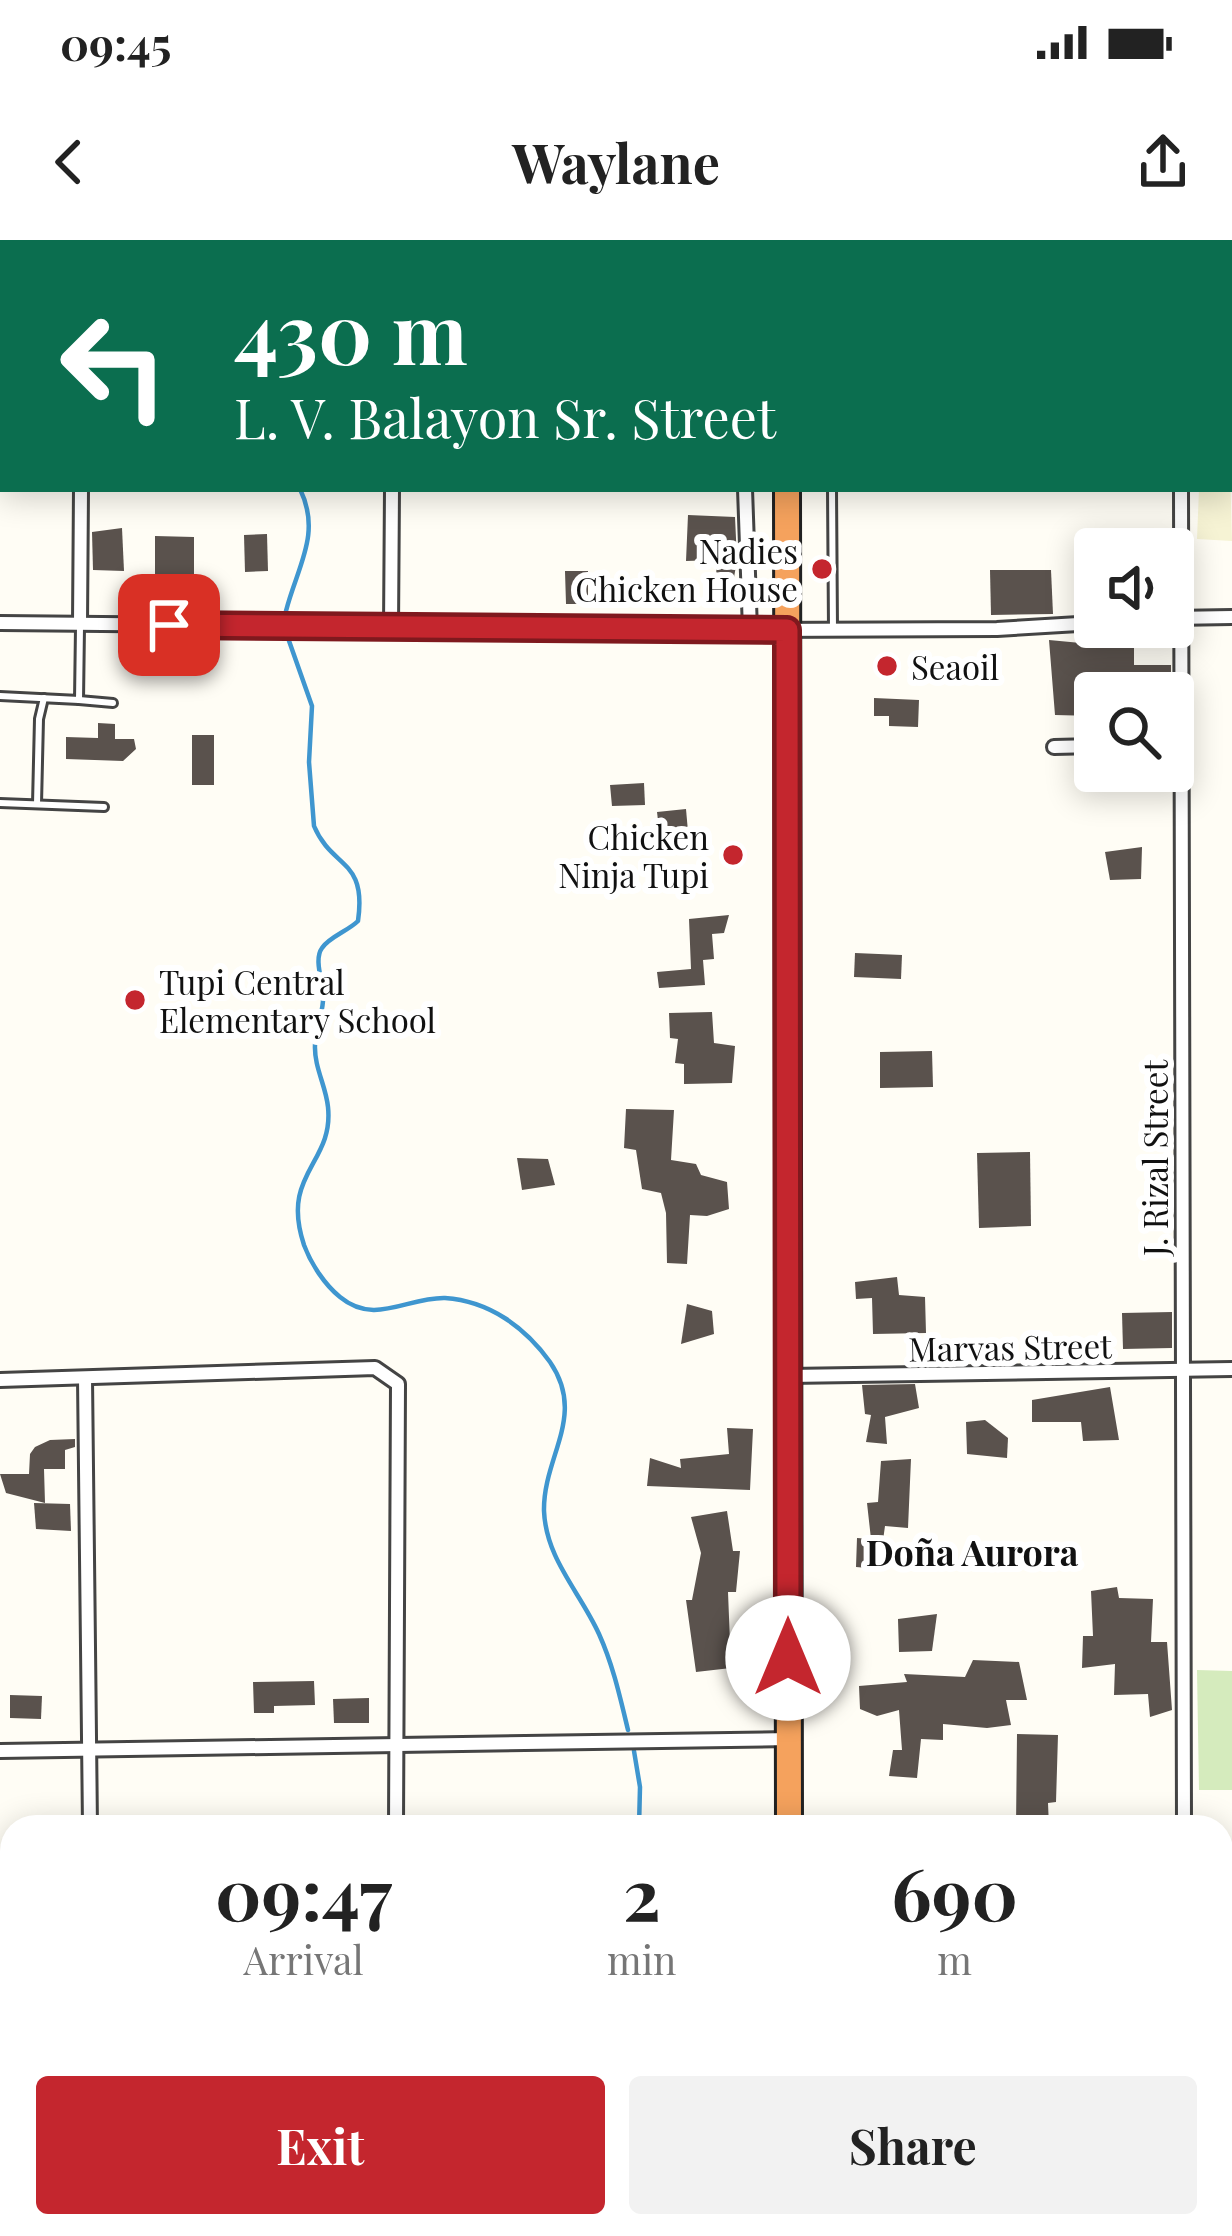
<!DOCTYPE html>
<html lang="en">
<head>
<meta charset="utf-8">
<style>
  body { margin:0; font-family:"Playfair Display",serif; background:#f2f2f2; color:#222; height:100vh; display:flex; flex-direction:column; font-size:45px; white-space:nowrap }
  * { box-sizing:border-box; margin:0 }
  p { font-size:39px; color:#767676 }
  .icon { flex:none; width:66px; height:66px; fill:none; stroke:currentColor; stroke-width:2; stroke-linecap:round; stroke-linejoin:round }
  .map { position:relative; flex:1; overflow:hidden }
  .drawer { position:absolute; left:0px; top:1575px; width:1233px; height:423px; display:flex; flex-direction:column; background:#fff; border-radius:36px 36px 0 0; box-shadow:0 6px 30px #0003 }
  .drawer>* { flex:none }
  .guide { position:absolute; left:0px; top:0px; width:1233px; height:252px; box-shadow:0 6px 30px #0003; background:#0b6e4f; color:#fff; overflow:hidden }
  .tools { position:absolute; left:1074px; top:288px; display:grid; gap:24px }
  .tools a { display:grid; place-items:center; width:120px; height:120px; border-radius:12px; background:#fff; box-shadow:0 6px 30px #0003; font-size:60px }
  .pin { position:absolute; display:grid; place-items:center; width:102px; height:102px; color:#fff; margin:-51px; border-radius:24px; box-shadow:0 6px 18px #0006 }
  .me { position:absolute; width:132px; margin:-66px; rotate:0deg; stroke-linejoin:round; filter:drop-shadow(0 0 9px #0008) }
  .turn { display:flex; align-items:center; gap:42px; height:252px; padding:0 36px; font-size:54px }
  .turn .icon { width:156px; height:156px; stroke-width:2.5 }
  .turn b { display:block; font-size:84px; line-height:102px }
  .eta { display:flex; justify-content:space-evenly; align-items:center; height:204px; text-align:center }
  .eta b { font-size:72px; font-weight:700; line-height:84px }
  .button { display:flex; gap:24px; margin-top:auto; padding:24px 36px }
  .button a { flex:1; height:138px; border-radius:12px; background:#c4262e; color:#fff; font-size:48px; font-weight:700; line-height:138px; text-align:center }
  .button a+a { background:#f2f2f2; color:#222 }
  .status { display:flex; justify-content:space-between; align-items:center; height:84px; padding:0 60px; background:#fff; direction:ltr }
  .status svg { height:33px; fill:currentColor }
  header { display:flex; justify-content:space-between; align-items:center; height:156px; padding:0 36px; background:#fff; font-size:54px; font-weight:700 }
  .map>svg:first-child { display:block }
</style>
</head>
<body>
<div class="status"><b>09:45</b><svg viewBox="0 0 49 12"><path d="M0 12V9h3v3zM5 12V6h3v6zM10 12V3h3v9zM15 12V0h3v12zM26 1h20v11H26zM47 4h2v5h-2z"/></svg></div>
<header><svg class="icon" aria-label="back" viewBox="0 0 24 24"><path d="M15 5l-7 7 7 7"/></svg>Waylane<svg class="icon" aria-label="share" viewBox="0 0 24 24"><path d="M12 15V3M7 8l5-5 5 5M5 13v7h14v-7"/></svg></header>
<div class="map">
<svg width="1232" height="1996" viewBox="0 0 1232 1996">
  <rect width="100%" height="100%" fill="#fffdf5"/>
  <!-- farmland -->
  <polygon fill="#f6f3d4" points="1230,227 1232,301 1197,299 1199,249 1230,249"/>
  <!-- green -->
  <polygon fill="#d5ebbd" points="1197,1430 1232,1431 1232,1550 1199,1550"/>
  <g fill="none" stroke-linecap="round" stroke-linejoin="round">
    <!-- stream -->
    <g stroke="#3f96cf" stroke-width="4.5">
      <path d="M286,371C297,327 322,294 300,249"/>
      <path d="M288,398L312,466L309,522L314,586C332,629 367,618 358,681C348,691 329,697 322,708C314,719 322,739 323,752C325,772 315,787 315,805C314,827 326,846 328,867C334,924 280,933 304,1005C311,1024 325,1045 340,1057C375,1086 407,1057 445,1058C489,1061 525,1087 550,1122C587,1176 543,1216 544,1271C546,1319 580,1352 599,1394C613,1425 620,1457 628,1490"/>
      <polyline points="634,1511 640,1547 639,1587"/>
      <polyline points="506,1996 508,1986"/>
    </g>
  </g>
  <!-- building -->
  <g fill="#5a524d">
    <polygon points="688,275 735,277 737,320 731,355 715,353 717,320 686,321"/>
    <polygon points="122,288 124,331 93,330 92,292"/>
    <polygon points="267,294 268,331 245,332 244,295"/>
    <polygon points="155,296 194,297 194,336 155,335"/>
    <polygon points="990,330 1051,330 1053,374 991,375"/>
    <polygon points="565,331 588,331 588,364 566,364"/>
    <polygon points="1049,400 1134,408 1134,425 1171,425 1171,441 1133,441 1133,453 1095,453 1095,476 1055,475"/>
    <polygon points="874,458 919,460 918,487 889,486 889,476 874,476"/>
    <polygon points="98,483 115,484 115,499 134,499 136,509 123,521 66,519 66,497 98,498"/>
    <rect x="192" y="495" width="22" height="50"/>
    <polygon points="644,543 645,565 612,566 610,545"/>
    <polygon points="686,569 689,603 661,606 657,572"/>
    <polygon points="1142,607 1141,639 1110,640 1105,612"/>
    <polygon points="729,675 724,693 712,694 714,719 703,720 705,745 659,748 657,732 691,729 689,679"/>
    <polygon points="855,713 902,715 901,739 854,737"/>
    <polygon points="712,772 714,803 735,806 732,843 684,844 684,824 675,823 678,799 670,798 669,773"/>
    <polygon points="932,811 933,847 880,848 880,812"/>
    <polygon points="626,869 674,870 671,920 696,924 701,935 727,942 729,969 707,976 690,975 687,1024 667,1023 666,973 661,953 642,949 636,910 624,908"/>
    <polygon points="1030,912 1031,986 979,988 977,913"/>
    <polygon points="517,918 548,919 555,945 522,950"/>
    <polygon points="897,1037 899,1055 925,1057 926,1093 873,1094 872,1058 856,1059 855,1042"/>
    <polygon points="687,1064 712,1071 714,1094 681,1104"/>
    <polygon points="1172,1072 1172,1108 1123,1109 1122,1073"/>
    <polygon points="915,1144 919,1168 885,1177 887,1204 866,1202 871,1175 865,1174 862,1145"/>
    <polygon points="1110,1147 1119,1200 1083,1201 1081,1182 1032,1182 1032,1160"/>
    <polygon points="985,1180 1008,1198 1007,1218 967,1214 966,1182"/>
    <polygon points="727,1188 753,1189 750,1250 647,1246 650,1218 681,1228 680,1219 729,1214"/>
    <polygon points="75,1199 75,1207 65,1210 65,1229 44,1229 45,1263 6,1253 0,1234 29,1234 30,1214 35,1207 50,1200"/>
    <polygon points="911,1219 908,1288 885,1286 879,1329 856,1327 857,1298 871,1299 867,1263 878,1262 881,1221"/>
    <polygon points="34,1263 70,1264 71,1291 36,1289"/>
    <polygon points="727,1271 733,1311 740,1311 736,1352 728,1352 731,1428 696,1432 686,1360 692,1360 701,1313 691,1277"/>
    <polygon points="1117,1347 1119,1358 1153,1359 1151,1402 1167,1402 1172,1470 1150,1477 1148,1454 1114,1455 1115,1424 1082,1428 1083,1396 1093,1396 1091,1351"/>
    <polygon points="937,1374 932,1411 899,1412 898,1379"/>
    <polygon points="973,1420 1019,1422 1027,1460 1006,1460 1011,1485 987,1488 943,1484 943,1500 921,1499 917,1538 889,1536 893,1510 902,1510 899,1470 877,1476 860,1469 859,1446 907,1442 904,1434 965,1437"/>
    <polygon points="314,1441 315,1465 274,1466 274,1473 254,1473 253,1442"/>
    <polygon points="10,1455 42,1456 41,1479 10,1478"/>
    <polygon points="369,1458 369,1483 334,1483 333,1459"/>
    <polygon points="1017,1494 1058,1495 1056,1562 1048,1563 1049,1587 1016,1587"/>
  </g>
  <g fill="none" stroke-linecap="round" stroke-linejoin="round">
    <defs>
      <g id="lane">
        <polyline points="829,0 829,3"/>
        <polyline points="832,249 833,389"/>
        <polyline points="0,456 79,460 80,387"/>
        <polyline points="79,460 113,463"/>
        <polyline points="0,563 104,567"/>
        <polyline points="37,564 39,479 44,458"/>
      </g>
      <g id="street">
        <polyline points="393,0 393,3"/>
        <polyline points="745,0 745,3"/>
        <polyline points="1181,0 1181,3"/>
        <polyline points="84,3 84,0"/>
        <polyline points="0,46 3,46"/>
        <polyline points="745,249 750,390"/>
        <polyline points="1181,249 1184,1587"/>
        <polyline points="1173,378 1232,377"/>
        <polyline points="0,383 750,390 997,389 1095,383"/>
        <polyline points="80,383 81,249"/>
        <polyline points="391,389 392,249"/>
        <polyline points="1054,507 1095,506"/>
        <polyline points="789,1136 1232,1129"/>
        <polyline points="85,1138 90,1587"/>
        <polyline points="0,1140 375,1128 398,1144 396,1587"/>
        <polyline points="0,1511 789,1499"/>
        <polyline points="0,1881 12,1880"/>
        <polyline points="397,1986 397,1996"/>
        <polyline points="1186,1986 1186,1996"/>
      </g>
      <polyline id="secondary" points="1221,1874 1232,1874"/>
      <g id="highway">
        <polyline points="786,0 786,3"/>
        <polyline points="787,249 789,1587"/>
        <polyline points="790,1986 790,1996"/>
      </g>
    </defs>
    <!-- lane casing -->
    <use href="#lane" stroke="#444" stroke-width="12"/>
    <!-- street casing -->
    <use href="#street" stroke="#444" stroke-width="18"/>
    <!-- secondary casing -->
    <use href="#secondary" stroke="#333" stroke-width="24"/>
    <!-- highway casing -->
    <use href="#highway" stroke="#222" stroke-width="30"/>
    <!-- lane -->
    <use href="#lane" stroke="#fff" stroke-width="6"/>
    <!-- street -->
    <use href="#street" stroke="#fff" stroke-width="12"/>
    <!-- secondary -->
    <use href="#secondary" stroke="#fff6b0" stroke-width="18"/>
    <!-- highway -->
    <use href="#highway" stroke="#f5a25d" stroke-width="24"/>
  </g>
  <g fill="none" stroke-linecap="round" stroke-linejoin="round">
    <defs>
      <polyline id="route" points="169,385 787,390 788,1418"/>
    </defs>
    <!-- route casing -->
    <use href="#route" stroke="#7f191e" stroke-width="30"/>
    <!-- route -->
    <use href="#route" stroke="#c4262e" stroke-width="21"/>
  </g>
  <!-- markers -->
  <g fill="#c4262e" stroke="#fff" stroke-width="4.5">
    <circle cx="822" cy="329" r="12"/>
    <circle cx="887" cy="426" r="12"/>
    <circle cx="733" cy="615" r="12"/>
    <circle cx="135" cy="760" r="12"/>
  </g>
  <g text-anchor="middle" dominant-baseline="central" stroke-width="12" stroke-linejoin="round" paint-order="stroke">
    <!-- poi labels -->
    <g font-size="33" fill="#111" stroke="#fff" text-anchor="end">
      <text x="798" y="310">Nadies<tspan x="798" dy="38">Chicken House</tspan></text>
      <text x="911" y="426" text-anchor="start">Seaoil</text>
      <text x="709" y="596">Chicken<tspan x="709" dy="38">Ninja Tupi</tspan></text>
      <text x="159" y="741" text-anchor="start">Tupi Central<tspan x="159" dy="38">Elementary School</tspan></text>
    </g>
    <!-- street labels -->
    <g font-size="33" fill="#111" stroke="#fff">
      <text transform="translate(1154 918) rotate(-90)">J. Rizal Street</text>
      <text transform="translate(1010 1106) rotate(-1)">Marvas Street</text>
    </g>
    <!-- neighbourhood labels -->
    <g font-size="36" font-weight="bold" fill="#111" stroke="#fff">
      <text x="972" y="1311">Doña Aurora</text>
    </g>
  </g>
</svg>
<div class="tools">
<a><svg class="icon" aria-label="sound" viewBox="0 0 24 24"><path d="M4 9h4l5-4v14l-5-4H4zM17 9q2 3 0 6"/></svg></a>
<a><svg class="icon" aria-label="search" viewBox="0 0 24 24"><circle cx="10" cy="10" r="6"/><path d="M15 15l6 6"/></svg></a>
</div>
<div class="pin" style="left:169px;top:385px;background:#d93025"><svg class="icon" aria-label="arrive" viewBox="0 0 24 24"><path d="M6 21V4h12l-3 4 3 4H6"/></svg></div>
<svg class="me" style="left:788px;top:1418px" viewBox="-20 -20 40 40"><circle r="19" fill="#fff"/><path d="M0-13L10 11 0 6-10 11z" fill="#c4262e"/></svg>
<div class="guide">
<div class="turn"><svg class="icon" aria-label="left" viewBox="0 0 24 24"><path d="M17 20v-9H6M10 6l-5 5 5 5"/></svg><div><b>430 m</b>L. V. Balayon Sr. Street</div></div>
</div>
<section class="drawer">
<div class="eta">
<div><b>09:47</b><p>Arrival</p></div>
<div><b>2</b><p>min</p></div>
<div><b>690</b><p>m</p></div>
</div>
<div class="button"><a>Exit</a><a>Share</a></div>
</section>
</div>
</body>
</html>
